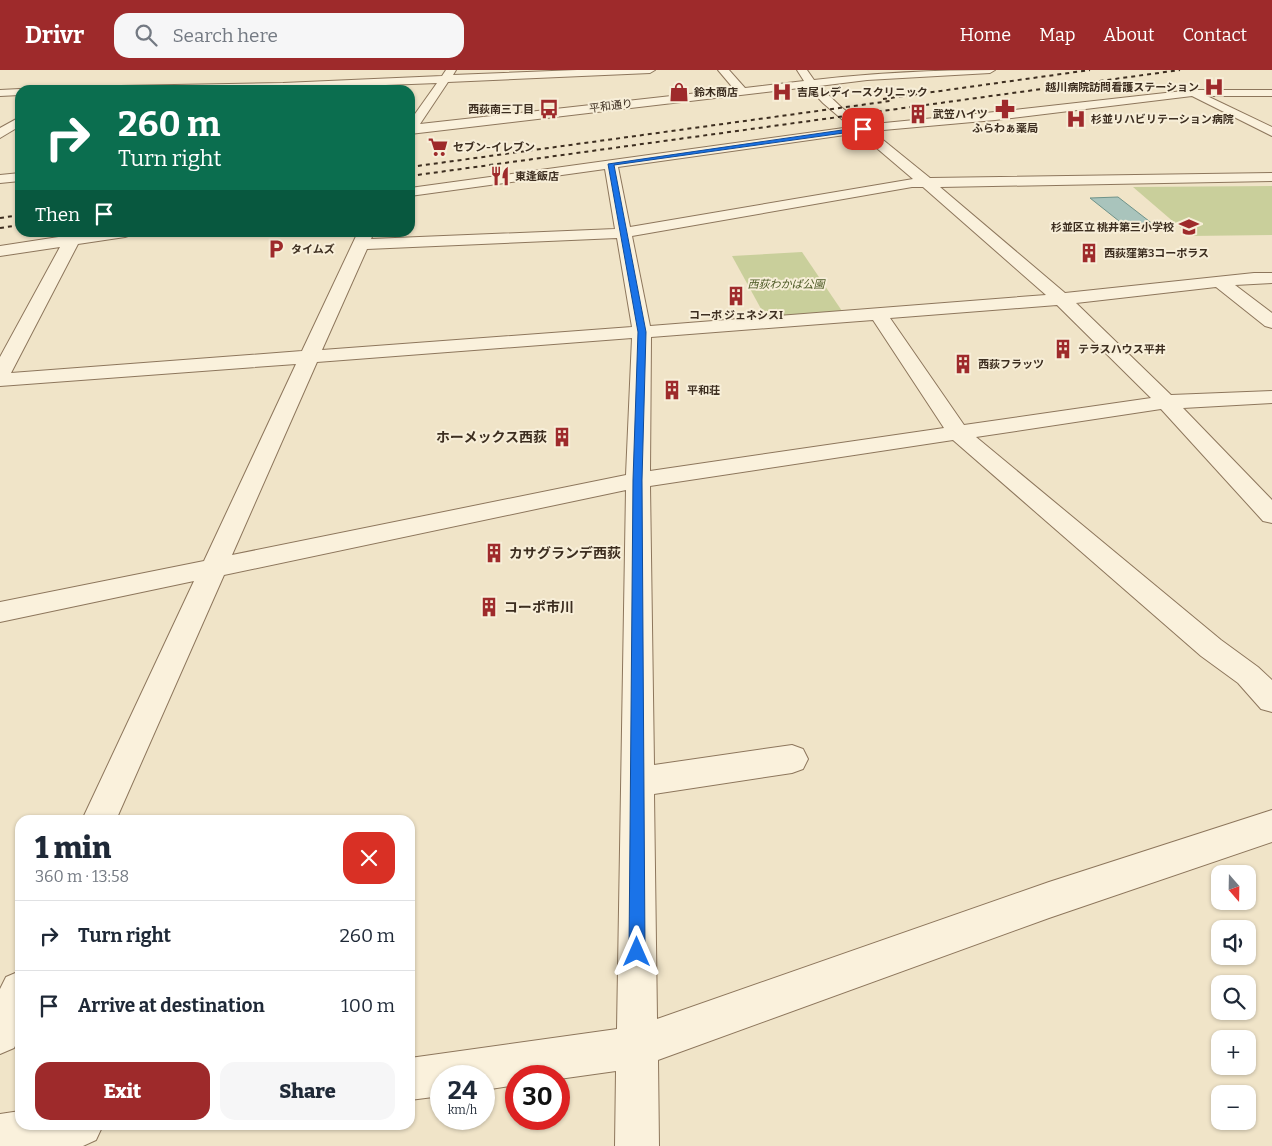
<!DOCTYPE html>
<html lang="en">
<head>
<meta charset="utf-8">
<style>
  body { margin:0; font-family:Bitter,"Noto Sans JP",serif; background:#f6f6f7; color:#1f2937; height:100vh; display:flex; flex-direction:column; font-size:19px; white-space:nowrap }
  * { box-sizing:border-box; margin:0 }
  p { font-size:16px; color:#747a83 }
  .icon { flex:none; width:28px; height:28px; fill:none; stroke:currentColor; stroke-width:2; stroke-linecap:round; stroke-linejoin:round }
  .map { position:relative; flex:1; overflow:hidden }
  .details { position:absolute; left:15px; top:745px; width:400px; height:315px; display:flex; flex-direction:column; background:#fff; border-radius:15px; box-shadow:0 1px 4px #0004 }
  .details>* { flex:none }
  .guide { position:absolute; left:15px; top:15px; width:400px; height:152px; border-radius:15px; box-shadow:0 1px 4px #0004; background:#0b6e4f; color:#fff; overflow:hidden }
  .needle { width:32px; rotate:160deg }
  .buttons { position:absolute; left:1211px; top:795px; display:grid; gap:10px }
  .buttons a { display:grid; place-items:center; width:45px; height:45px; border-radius:10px; background:#fff; box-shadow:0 1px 4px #0004; font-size:25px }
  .speed { position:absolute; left:430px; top:995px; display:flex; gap:10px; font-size:25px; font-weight:700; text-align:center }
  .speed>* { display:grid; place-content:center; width:65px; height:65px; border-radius:50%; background:#fff; box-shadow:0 1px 4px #0004; line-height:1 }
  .speed small { font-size:12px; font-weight:400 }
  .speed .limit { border:8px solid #d22; background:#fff; color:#111 }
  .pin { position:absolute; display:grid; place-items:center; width:42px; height:42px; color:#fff; margin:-21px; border-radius:10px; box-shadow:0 2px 8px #0006 }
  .me { position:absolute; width:55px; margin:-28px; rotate:0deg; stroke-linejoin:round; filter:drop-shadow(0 0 4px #0008) }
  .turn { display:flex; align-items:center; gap:18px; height:105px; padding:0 20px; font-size:22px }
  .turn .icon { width:65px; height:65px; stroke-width:2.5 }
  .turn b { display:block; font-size:35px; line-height:42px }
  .then { display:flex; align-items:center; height:48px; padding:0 20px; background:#0003; gap:10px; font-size:19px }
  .round { display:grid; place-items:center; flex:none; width:52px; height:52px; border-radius:15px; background:#f6f6f7 }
  .overview { display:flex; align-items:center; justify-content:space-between; height:85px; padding:0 20px }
  h1 { font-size:30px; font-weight:800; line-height:38px }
  .button { display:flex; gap:10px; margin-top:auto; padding:10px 20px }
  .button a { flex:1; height:58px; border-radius:15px; background:#9e2a2b; color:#fff; font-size:20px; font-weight:800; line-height:58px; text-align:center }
  .button a+a { background:#f6f6f7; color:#1f2937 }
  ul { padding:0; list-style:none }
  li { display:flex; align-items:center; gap:15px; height:70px; padding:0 20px; border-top:1px solid #e0e1e3 }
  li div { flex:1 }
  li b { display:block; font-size:19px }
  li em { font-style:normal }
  header { display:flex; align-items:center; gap:30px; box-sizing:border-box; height:70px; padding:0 25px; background:#9e2a2b; color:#fff }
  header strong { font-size:24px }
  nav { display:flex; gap:28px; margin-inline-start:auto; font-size:18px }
  .search { width:350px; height:45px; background:#f6f6f7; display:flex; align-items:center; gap:12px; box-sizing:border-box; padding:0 18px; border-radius:15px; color:#747a83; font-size:19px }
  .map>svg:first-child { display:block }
</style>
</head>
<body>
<header>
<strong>Drivr</strong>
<div class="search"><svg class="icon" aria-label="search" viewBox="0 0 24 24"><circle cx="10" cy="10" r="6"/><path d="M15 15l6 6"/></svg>Search here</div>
<nav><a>Home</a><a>Map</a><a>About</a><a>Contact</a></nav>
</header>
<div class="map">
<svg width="1272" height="1076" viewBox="0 0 1272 1076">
  <rect width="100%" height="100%" fill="#f0e4c8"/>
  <!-- green -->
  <g fill="#c9cf9b">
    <polygon points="1272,116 1272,165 1190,166 1133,117"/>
    <polygon points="802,182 842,241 766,248 732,186"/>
  </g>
  <!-- water -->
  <polygon fill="#a9c4bc" stroke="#6f938a" points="1118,127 1158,158 1129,159 1090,128"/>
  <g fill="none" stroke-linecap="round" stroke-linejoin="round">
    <defs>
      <g id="minor">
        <path d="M446,0H456L453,5L577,0H655L650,3L448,12L420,54L734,19L718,0H729L745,18L804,11L797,0H807L814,10C874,3 934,0 995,0L990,3L867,10L819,16L841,37L864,55L995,42L1192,20H1272V26H1207L1272,57V66L1192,26L995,50L872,61L930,108L1272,103V111L940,117L1065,223L1254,203H1272V213L1235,215L1272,243V258L1265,256L1216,217L1076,233L1171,325L1272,321V333L1183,338L1272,430V453L1263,451L1161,339L976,367L1221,570L1258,597L1272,610V642L1261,639L1238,613L1201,586L953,370L650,416L654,695L792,675L803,679L808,689L803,699L792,703L654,724L657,949L1049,812L1272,740V772L1049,848L658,990L659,1076H615L616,1001L559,1009V1006H516V1015L484,1020V1006H441V1026L410,1030V988L617,959L626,420L224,505L116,750H82L194,511L0,552V532L204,491L296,294L0,316V287L60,177L0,186V176L91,162H132L131,165L125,167L78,174L11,303L302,281L358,162H374L371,169L615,159L605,99L410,126V118L851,57L823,33L808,17L410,64V51L437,13L283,19L60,20L66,17L283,13L442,6ZM859,63L913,109L630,157L618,97ZM912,117H923L1046,225L650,256L632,166ZM617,168L632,257L322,280L367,179ZM1057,235L1151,328L964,355L890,248ZM873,250L944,358L650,401L651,267ZM632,268L626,405L232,485L317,292Z"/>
        <polygon points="20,19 24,20 20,20 20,25 0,26 0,20"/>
        <polygon points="20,47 20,56 0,68 0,58"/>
        <polygon points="20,103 20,111 0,113 0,105"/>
        <polygon points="20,901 20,966 14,978 0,984 0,919 6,907"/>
        <polygon points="20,1041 20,1055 103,1055 96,1070 83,1076 0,1076 0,1044"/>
      </g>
    </defs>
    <!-- minor casing -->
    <use href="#minor" stroke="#8d765c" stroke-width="2"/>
    <!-- minor -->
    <use href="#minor" fill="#faf1dc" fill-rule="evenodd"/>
    <!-- rail -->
    <g stroke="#3d2e20" stroke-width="2" stroke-dasharray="4 4" stroke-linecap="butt">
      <polyline points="883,29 1090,0"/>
      <polyline points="410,97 890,31"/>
      <polyline points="410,106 1180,0"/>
      <polyline points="0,148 20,145"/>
      <polyline points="0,158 20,155"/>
    </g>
  </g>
  <!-- route -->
  <polygon fill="#1a73e8" stroke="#114b97" points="863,57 865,60 614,95 646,262 642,410 645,882 643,887 637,889 632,887 629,882 633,410 638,262 608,94"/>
  <!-- icons -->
  <defs>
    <symbol id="hospital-bare" viewBox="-9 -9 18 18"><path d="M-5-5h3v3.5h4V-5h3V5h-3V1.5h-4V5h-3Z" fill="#9e2a2b" stroke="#f7eed8" stroke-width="2.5" paint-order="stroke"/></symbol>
    <symbol id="shop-bare" viewBox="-9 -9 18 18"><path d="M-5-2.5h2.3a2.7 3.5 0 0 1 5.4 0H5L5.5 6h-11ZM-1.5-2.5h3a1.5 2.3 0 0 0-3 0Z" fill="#9e2a2b" stroke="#f7eed8" stroke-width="2.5" paint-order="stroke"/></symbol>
    <symbol id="bus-bare" viewBox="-9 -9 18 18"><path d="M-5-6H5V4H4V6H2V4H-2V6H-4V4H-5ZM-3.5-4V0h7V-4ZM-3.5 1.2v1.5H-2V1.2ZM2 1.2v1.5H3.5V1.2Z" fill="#9e2a2b" stroke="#f7eed8" stroke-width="2.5" paint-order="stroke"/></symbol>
    <symbol id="pharmacy-bare" viewBox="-9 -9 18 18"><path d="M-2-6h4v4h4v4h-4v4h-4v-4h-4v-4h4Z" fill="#9e2a2b" stroke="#f7eed8" stroke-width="2.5" paint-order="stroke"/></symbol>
    <symbol id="building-bare" viewBox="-9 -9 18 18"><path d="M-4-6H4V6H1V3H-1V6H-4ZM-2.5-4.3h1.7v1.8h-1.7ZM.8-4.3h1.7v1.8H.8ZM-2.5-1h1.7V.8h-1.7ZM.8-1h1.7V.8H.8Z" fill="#9e2a2b" stroke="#f7eed8" stroke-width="2.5" paint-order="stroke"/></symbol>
    <symbol id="supermarket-bare" viewBox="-9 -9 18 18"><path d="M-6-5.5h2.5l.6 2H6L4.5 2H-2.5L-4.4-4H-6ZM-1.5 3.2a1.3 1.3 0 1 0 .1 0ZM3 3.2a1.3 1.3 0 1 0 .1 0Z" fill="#9e2a2b" stroke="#f7eed8" stroke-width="2.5" paint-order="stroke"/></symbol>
    <symbol id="restaurant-bare" viewBox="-9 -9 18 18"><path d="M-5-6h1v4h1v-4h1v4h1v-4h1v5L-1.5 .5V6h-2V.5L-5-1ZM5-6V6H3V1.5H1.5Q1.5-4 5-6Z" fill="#9e2a2b" stroke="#f7eed8" stroke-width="2.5" paint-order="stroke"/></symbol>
    <symbol id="school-bare" viewBox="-9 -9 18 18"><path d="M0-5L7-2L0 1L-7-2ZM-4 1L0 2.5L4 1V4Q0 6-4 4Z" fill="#9e2a2b" stroke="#f7eed8" stroke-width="2.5" paint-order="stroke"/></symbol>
    <symbol id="parking-bare" viewBox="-9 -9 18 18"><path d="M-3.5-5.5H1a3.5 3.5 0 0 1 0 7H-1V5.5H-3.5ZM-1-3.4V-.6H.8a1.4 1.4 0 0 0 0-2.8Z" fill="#9e2a2b" stroke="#f7eed8" stroke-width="2.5" paint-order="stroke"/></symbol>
  </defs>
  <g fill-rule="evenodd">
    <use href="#hospital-bare" x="1200" y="3" width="28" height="28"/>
    <use href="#shop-bare" x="665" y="8" width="28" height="28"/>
    <use href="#hospital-bare" x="768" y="8" width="28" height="28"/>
    <use href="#bus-bare" x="535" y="25" width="28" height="28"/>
    <use href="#pharmacy-bare" x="991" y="25" width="28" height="28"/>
    <use href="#building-bare" x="904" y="30" width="28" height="28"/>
    <use href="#hospital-bare" x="1062" y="35" width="28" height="28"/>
    <use href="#supermarket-bare" x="424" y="63" width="28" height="28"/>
    <use href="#restaurant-bare" x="486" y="92" width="28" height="28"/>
    <use href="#school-bare" x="1175" y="143" width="28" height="28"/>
    <use href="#parking-bare" x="262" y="165" width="28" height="28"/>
    <use href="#building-bare" x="1075" y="169" width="28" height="28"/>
    <use href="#building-bare" x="722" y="212" width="28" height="28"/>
    <use href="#building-bare" x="1049" y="265" width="28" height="28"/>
    <use href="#building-bare" x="949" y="280" width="28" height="28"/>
    <use href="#building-bare" x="658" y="306" width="28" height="28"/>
    <use href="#building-bare" x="548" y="353" width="28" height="28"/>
    <use href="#building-bare" x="480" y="469" width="28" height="28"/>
    <use href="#building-bare" x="475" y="523" width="28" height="28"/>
  </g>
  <g text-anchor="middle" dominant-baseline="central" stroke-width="4" stroke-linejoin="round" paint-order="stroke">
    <!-- far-poi labels -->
    <g font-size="11" font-weight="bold" fill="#3d2e20" stroke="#f7eed8" text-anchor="start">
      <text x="1199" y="17" text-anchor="end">越川病院訪問看護ステーション</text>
      <text x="694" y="22">鈴木商店</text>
      <text x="797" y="22">吉尾レディースクリニック</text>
      <text x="534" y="39" text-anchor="end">西荻南三丁目</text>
      <text x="933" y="44">武笠ハイツ</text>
      <text x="1091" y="49">杉並リハビリテーション病院</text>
      <text x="1005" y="58" text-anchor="middle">ふらわぁ薬局</text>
      <text x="453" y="77">セブン-イレブン</text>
      <text x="515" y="106">東逢飯店</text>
      <text x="1174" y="157" text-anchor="end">杉並区立 桃井第三小学校</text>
      <text x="291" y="179">タイムズ</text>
      <text x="1104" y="183">西荻窪第3コーポラス</text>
      <text x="736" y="245" text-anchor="middle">コーポ ジェネシスI</text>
      <text x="1078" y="279">テラスハウス平井</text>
      <text x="978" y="294">西荻フラッツ</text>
      <text x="687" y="320">平和荘</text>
    </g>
    <!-- far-street labels -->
    <g font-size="11" fill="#3d2e20" stroke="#f7eed8">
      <text transform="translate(611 36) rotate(-7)">平和通り</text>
    </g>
    <!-- far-park labels -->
    <g font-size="11" font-style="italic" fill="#4d5a26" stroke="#f7eed8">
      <text x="786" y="214">西荻わかば公園</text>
    </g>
    <!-- poi labels -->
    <g font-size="14" font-weight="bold" fill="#3d2e20" stroke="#f7eed8" text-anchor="start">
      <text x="547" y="367" text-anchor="end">ホーメックス西荻</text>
      <text x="509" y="483">カサグランデ西荻</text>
      <text x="504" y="537">コーポ市川</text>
    </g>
  </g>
</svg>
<div class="buttons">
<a><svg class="needle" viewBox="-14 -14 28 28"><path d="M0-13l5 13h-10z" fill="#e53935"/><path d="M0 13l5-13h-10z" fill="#747a83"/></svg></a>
<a><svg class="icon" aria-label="sound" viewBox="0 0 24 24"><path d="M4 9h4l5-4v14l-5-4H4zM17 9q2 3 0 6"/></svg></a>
<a><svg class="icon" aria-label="search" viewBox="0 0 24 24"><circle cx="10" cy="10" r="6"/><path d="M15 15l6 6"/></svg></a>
<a>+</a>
<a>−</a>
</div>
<div class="speed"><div>24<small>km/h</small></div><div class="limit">30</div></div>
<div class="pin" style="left:863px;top:59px;background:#d93025"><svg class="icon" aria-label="arrive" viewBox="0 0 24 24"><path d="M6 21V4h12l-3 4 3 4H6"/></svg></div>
<svg class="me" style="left:637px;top:882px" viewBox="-20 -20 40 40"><path d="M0-17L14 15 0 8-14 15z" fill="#1a73e8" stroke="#fff" stroke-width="4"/></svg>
<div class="guide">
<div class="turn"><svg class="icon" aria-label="right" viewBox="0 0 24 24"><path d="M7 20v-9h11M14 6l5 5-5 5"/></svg><div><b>260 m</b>Turn right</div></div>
<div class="then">Then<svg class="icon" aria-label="arrive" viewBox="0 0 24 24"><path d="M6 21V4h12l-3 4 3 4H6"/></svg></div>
</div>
<section class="details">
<div class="overview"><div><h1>1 min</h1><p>360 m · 13:58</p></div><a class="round" style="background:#d93025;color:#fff"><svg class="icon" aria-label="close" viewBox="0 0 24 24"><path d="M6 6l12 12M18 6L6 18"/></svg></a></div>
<ul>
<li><svg class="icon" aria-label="right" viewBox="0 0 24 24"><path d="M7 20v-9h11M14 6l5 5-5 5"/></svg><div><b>Turn right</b></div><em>260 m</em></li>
<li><svg class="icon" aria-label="arrive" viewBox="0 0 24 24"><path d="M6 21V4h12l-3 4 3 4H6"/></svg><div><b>Arrive at destination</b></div><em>100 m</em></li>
</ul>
<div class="button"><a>Exit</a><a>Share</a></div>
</section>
</div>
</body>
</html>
